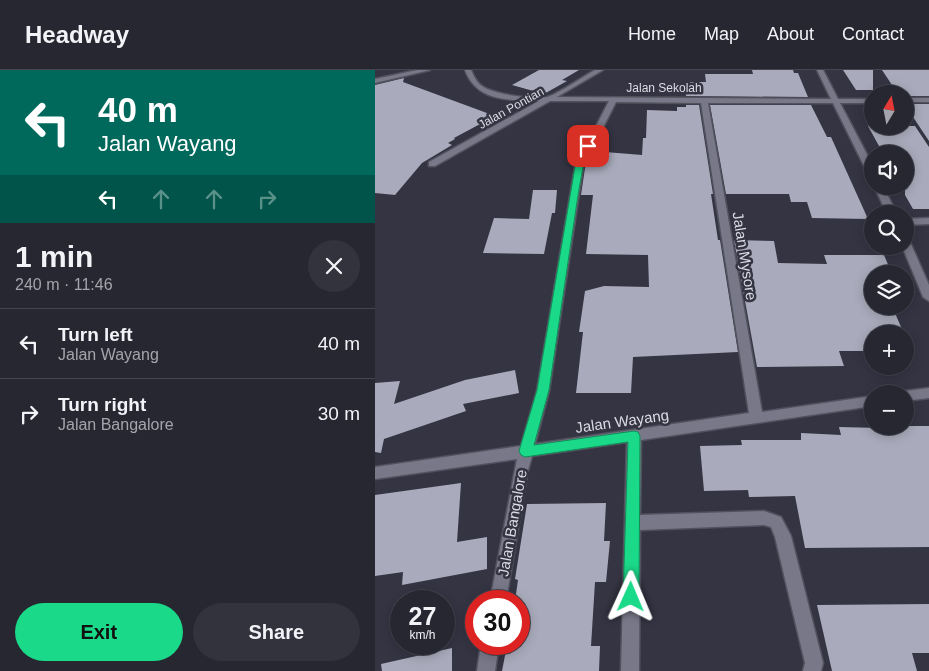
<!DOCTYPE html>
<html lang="en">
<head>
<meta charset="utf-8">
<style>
  body { margin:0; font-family:Helvetica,sans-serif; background:#33333e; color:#f1f3f6; height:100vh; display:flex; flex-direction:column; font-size:19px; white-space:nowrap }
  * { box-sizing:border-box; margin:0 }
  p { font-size:16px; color:#a4a5ac }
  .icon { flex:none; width:28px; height:28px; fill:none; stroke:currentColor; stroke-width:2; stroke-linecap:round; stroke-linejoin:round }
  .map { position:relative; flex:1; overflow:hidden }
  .side { display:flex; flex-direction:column; background:#272732; width:375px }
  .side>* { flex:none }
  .banner { background:#00695c; color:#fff; overflow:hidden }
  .needle { width:32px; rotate:10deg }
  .tools { position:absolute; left:489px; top:15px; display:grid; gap:10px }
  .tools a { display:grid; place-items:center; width:50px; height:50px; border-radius:50%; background:#272732; box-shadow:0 2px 12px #0003,0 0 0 1px #43444d; font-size:25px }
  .speed { position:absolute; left:15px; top:520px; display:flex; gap:10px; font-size:25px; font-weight:700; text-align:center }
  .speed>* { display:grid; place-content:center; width:65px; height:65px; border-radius:50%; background:#272732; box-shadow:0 2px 12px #0003,0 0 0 1px #43444d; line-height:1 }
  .speed small { font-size:12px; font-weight:400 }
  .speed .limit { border:8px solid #d22; background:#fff; color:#111 }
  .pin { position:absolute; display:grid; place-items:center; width:42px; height:42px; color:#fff; margin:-21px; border-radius:10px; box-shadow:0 2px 8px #0006 }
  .me { position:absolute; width:55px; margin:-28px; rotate:1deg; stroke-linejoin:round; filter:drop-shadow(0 0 4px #0008) }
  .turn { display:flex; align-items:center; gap:18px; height:105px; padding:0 15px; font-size:22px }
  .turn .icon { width:65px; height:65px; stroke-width:2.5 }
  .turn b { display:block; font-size:35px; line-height:42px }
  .lanes { display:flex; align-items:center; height:48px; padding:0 15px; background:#0003; justify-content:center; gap:25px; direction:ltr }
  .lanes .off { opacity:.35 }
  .round { display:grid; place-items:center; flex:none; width:52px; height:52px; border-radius:26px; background:#33333e }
  .summary { display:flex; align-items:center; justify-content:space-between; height:85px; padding:0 15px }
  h1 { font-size:30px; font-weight:600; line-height:38px }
  .primary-button { display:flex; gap:10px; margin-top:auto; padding:10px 15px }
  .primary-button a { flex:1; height:58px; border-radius:30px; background:#1ad988; color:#111; font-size:20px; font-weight:600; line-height:58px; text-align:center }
  .primary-button a+a { background:#33333e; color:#f1f3f6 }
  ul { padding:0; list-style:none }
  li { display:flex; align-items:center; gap:15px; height:70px; padding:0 15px; border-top:1px solid #43444d }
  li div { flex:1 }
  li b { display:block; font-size:19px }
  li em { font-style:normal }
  header { display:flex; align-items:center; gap:30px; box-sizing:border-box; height:70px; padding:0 25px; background:#272732; border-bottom:1px solid #43444d }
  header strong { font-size:24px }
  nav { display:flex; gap:28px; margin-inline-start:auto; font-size:18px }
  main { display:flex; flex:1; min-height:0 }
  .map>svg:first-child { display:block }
</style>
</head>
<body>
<header>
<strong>Headway</strong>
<nav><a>Home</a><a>Map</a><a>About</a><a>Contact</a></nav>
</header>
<main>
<section class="side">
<div class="banner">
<div class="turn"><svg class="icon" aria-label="left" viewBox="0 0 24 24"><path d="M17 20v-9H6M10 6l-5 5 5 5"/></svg><div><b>40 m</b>Jalan Wayang</div></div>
<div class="lanes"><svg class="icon" aria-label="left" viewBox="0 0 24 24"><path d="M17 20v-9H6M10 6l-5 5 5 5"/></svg><svg class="icon off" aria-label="ahead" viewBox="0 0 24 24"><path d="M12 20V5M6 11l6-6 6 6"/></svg><svg class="icon off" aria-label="ahead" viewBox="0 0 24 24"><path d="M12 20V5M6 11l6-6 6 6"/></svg><svg class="icon off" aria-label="right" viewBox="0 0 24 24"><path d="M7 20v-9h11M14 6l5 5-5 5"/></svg></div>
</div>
<div class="summary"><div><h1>1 min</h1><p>240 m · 11:46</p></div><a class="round"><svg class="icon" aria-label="close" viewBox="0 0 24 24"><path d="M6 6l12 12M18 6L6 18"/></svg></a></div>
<ul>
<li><svg class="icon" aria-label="left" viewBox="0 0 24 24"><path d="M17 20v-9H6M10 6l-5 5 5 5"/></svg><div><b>Turn left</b><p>Jalan Wayang</p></div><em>40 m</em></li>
<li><svg class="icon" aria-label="right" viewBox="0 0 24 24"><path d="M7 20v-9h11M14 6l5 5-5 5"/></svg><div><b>Turn right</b><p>Jalan Bangalore</p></div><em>30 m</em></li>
</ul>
<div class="primary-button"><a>Exit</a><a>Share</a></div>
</section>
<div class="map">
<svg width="554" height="601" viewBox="0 0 554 601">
  <rect width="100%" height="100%" fill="#343443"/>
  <!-- building -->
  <g fill="#a9aabb">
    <polygon points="164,0 204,0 187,10 192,11 169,24 137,15"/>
    <polygon points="377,0 418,0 419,3 423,3 433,27 311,26 310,12 331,12 330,4 378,4"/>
    <polygon points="468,0 498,0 498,20 481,20"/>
    <polygon points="507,0 554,0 554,26 530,26 530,24 523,24"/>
    <polygon points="29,8 28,12 120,46 79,68 80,69 73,73 77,75 47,93 20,125 0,123 0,15"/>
    <polygon points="530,34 554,34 554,71 530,35"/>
    <polygon points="311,35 324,35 338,124 336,124 343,170 345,170 363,282 258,287 256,323 201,323 208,262 204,262 210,221 229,216 274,217 273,185 211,184 218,125 206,125 210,98 218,81 267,85 268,68 271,68 272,40 302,41 302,37 311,37"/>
    <polygon points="335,35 436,35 452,67 456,67 493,149 437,148 432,132 416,132 414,124 351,124"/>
    <polygon points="493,56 540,56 554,77 554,139 538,139 530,125 530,84 517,84 513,76 504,76"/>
    <polygon points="158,120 182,120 180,143 177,143 169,184 108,183 119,148 154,149"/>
    <polygon points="359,170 399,171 403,193 452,194 449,185 509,185 517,204 498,204 498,236 517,236 529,264 498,264 498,281 464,281 469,296 382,297"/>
    <polygon points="140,300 144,323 88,334 91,341 9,369 6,383 0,382 0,313 25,311 19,334 90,310"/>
    <polygon points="504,356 554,356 554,477 430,478 420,426 374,427 373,420 329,421 325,376 367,375 366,370 426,370 426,363 466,365 464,357 505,358"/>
    <polygon points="86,413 82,472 112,467 112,499 27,515 28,502 0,506 0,425"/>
    <polygon points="231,433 229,471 235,471 231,512 220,512 216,576 225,576 224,601 127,601 132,575 144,575 144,531 140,531 143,510 140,509 152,434"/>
    <polygon points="554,534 554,583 537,583 542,601 457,601 442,535"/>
    <polygon points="77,578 77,601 7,601 6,594"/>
  </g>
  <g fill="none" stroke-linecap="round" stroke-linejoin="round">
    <defs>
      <g id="minor">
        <polygon points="42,0 55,0 0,13 0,9"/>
        <path d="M90,0H96C99,6 101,12 107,16C117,24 159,30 172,27C183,24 209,6 220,0H228L182,27L456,29L442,0H448L463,29H498V33H465L498,96V108L494,106L458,33H333L387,342L498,326V336L266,370L265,445L389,441L406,447L416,466L448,593L446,601H428L430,593L400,467L396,457L389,455L265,460L264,601H246L252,372L157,386L152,404L131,531H115L142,389L0,409V397L146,376L162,321L200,97L234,31H175L60,96H54V92L164,31C134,30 102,32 90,0ZM241,32L326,33L374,343L160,374L174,321L208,97Z"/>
        <rect x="530" y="28" width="24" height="4"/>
        <polygon points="499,116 508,116 522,144 512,144"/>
        <polygon points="554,148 554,154 530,155 530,149"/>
        <polygon points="530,169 535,172 554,215 554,231 548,227 527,176 530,176"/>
        <polygon points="554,318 554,328 530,331 530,324 525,324 530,321"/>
        <polygon points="106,574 124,574 120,601 102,601"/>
      </g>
    </defs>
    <!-- minor casing -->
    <use href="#minor" stroke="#51525e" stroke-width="3"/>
    <!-- minor -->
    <use href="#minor" fill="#787889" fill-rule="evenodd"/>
  </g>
  <!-- route -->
  <polygon fill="#1ad988" stroke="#118d58" points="213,74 216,76 208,97 203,125 174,320 159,375 259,361 263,362 265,366 264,527 261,533 256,535 251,533 248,527 253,372 150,387 146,385 144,381 162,320 200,97 209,76"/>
  <g text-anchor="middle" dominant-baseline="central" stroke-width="5" stroke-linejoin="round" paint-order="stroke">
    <!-- far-street labels -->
    <g font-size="12" fill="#dcdce6" stroke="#343443">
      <text x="289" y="18">Jalan Sekolah</text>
      <text transform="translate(136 38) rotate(-29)">Jalan Pontian</text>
    </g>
    <!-- street labels -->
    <g font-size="15" fill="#dcdce6" stroke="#343443">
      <text transform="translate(370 186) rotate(81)">Jalan Mysore</text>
      <text transform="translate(247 351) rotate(-8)">Jalan Wayang</text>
      <text transform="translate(137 453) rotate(-80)">Jalan Bangalore</text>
    </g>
  </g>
</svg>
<div class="tools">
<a><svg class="needle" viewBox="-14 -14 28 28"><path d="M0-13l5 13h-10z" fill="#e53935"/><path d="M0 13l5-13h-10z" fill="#a4a5ac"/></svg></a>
<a><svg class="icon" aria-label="sound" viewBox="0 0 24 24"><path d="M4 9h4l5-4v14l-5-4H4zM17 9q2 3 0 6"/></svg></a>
<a><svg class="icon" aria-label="search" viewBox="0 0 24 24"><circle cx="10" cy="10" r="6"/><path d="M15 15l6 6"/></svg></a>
<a><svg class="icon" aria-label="layers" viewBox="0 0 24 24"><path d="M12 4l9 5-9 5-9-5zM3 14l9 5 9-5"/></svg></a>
<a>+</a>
<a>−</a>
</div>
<div class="speed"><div>27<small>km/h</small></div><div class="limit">30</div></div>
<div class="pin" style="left:213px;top:76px;background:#d93025"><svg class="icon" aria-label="arrive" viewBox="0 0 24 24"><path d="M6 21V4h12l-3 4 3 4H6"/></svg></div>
<svg class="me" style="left:256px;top:527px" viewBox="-20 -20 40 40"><path d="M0-17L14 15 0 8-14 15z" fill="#1ad988" stroke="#fff" stroke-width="4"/></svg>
</div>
</main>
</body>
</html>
